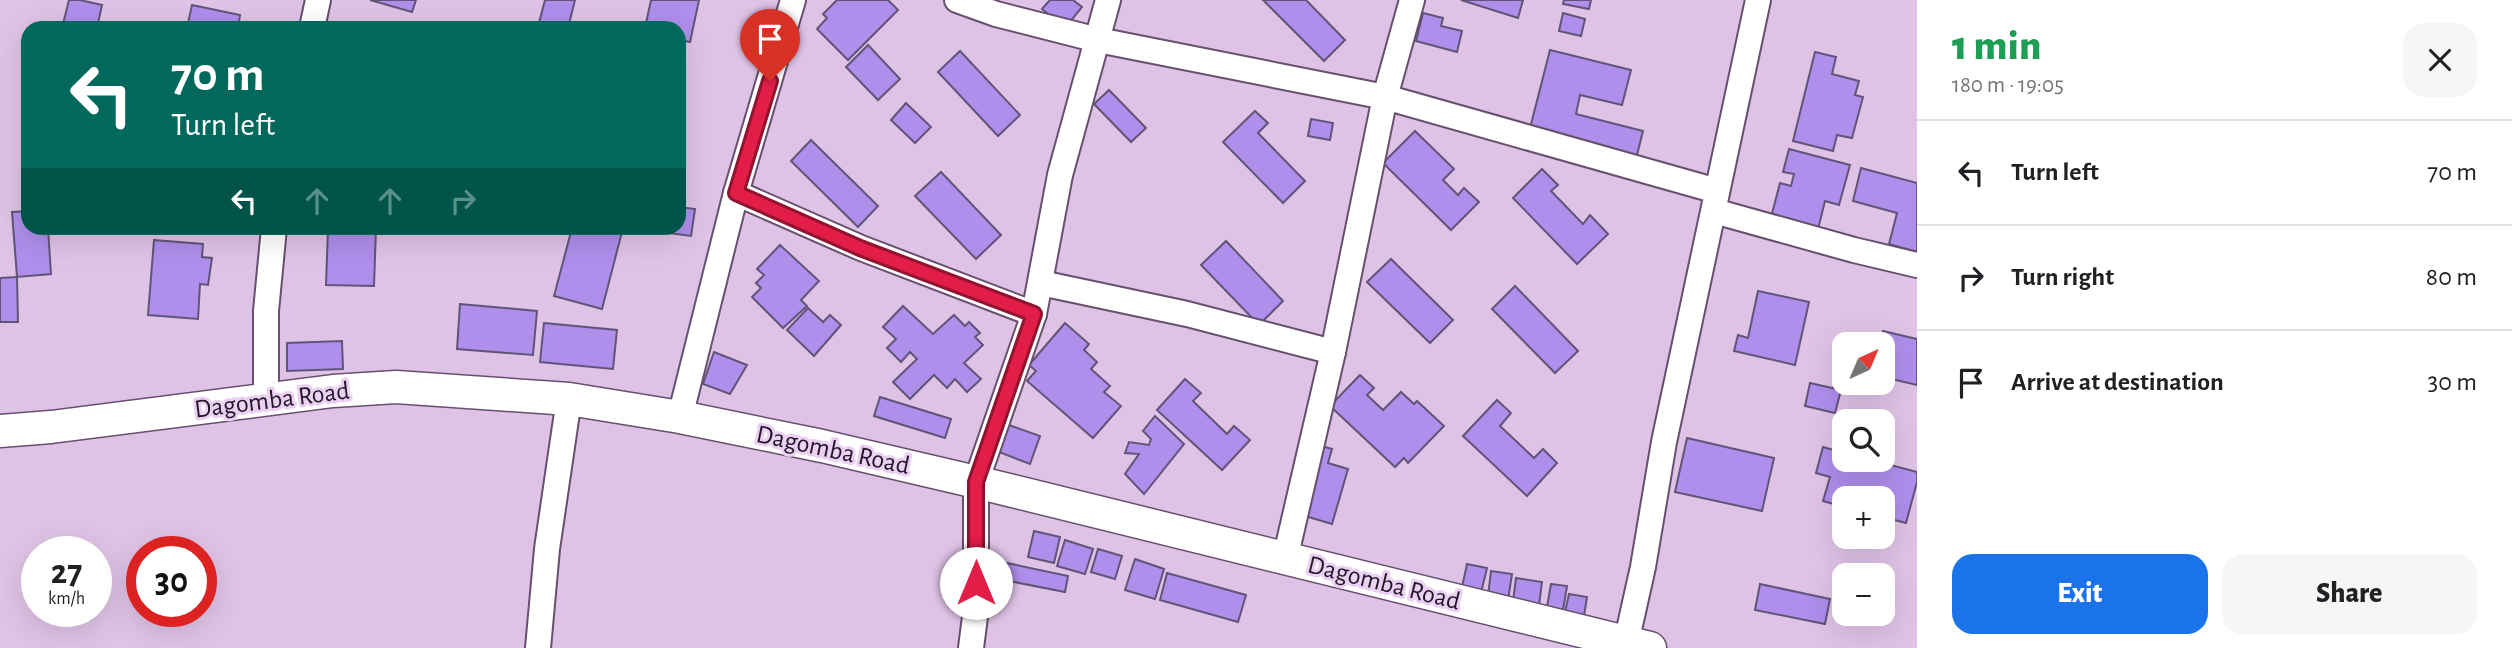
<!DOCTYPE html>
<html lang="en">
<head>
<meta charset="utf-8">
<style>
  body { margin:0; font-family:"Alegreya Sans",sans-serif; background:#f6f6f6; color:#202124; height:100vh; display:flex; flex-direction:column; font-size:26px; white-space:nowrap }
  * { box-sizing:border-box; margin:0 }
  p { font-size:23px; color:#757577 }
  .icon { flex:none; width:38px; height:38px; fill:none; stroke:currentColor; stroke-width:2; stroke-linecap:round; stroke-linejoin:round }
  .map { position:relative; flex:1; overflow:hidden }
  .side { display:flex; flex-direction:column; background:#fff; width:595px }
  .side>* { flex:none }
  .guide { position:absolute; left:21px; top:21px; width:665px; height:214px; border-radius:21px; box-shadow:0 7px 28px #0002; background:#00695c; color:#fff; overflow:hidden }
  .needle { width:46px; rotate:44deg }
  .tools { position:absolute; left:1832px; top:332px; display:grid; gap:14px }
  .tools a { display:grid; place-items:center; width:63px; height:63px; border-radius:14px; background:#fff; box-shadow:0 7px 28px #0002; font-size:35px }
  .speed { position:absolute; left:21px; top:536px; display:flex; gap:14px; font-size:35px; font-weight:700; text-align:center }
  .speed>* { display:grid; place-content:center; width:91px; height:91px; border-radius:50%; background:#fff; box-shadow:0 7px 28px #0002; line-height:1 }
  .speed small { font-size:18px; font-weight:400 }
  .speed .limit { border:10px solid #d22; background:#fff; color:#111 }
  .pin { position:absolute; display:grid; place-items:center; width:60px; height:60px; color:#fff; margin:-72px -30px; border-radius:50% 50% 50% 0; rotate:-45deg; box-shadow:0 0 7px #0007 }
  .pin .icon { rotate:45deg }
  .me { position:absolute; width:77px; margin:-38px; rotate:0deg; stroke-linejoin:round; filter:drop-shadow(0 0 5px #0008) }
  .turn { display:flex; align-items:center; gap:24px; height:147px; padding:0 35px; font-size:32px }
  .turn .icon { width:91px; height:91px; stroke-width:2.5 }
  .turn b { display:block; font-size:49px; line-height:60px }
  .lanes { display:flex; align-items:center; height:66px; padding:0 35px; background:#0003; justify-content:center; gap:35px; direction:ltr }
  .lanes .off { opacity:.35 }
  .round { display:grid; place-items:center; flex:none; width:74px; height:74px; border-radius:21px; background:#f6f6f6 }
  .headline { display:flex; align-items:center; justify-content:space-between; height:119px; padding:0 35px }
  h1 { font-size:42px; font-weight:800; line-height:52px; color:#1e9e55 }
  .cta { display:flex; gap:14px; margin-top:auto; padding:14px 35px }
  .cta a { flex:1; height:80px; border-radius:21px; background:#1a73e8; color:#fff; font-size:28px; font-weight:800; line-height:80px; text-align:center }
  .cta a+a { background:#f6f6f6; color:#202124 }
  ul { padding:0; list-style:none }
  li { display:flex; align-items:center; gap:21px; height:105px; padding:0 35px; border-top:2px solid #e0e0e0 }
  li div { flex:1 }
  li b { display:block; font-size:26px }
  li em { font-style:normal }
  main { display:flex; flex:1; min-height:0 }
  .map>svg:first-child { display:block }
</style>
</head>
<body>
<main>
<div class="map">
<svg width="1917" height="648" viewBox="0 0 1917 648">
  <rect width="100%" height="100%" fill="#dfc3e6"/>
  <!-- building -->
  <g fill="#af8eec" stroke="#605578" stroke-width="2">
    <polygon points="69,0 80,0 102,5 97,28 62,28"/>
    <polygon points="370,0 416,0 412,12"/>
    <polygon points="545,0 575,0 568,28 539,23"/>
    <polygon points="651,0 699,0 690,42 679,40 679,28 645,28"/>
    <polygon points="837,0 888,0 898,10 848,60 817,29 827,18 823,14"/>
    <polygon points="1050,0 1073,0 1082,7 1065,28 1042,9"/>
    <polygon points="1263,0 1306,0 1345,40 1324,61"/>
    <polygon points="1461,0 1523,0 1518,18"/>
    <polygon points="1564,0 1591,0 1589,9 1563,4"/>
    <polygon points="192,5 240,15 238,28 187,28"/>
    <polygon points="1423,13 1443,18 1441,26 1462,31 1457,52 1416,41"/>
    <polygon points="1563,13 1585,19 1581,36 1559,31"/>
    <polygon points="868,45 900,79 878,100 846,67"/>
    <polygon points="1550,50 1631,70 1622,105 1580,95 1576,114 1643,131 1635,163 1528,136"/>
    <polygon points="960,51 1020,115 998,136 938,72"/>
    <polygon points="1815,52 1836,57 1832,74 1859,81 1855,95 1863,97 1852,138 1837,135 1833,151 1793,141"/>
    <polygon points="1109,90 1146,128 1131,142 1094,104"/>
    <polygon points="906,103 931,127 915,143 891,120"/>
    <polygon points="1255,111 1268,123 1258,133 1305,181 1283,203 1223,142"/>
    <polygon points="1311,119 1333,123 1330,140 1308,136"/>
    <polygon points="1415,131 1454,169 1443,180 1458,195 1464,188 1479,202 1451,230 1383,163"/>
    <polygon points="811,140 878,206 858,227 791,161"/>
    <polygon points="1789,149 1850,165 1839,205 1825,201 1816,237 1769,225 1780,183 1791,186 1794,174 1783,172"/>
    <polygon points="1861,168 1917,183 1917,252 1889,244 1897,213 1853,201"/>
    <polygon points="1542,169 1558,185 1551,191 1583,224 1590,215 1608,234 1577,264 1513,198"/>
    <polygon points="941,172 1001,235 976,259 915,196"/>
    <polygon points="679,207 695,209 691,236 638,229 679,228"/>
    <polygon points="28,211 28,228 48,228 51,274 17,277 12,212"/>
    <polygon points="328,228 376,228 374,286 326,285"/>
    <polygon points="572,228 623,228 602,309 554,296"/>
    <polygon points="154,240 203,244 202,257 212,258 208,285 200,284 198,319 148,315"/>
    <polygon points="1226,241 1283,301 1259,325 1201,265"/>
    <polygon points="780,245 819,281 801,300 807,306 783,328 752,297 761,288 756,283 764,275 757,269"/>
    <polygon points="1391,259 1453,320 1430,343 1367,282"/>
    <polygon points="17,277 18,322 0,322 0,278"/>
    <polygon points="1515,286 1578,351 1555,373 1492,309"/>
    <polygon points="1758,291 1809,302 1795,365 1734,351 1738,335 1748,338"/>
    <polygon points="460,304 537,311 533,355 457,349"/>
    <polygon points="903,306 933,334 954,315 965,326 969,322 980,333 975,337 983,345 964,363 981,379 967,392 955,379 947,388 934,375 910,399 893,382 917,359 910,352 901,362 887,348 896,339 883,327"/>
    <polygon points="808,308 823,322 830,315 841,325 814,356 787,330"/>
    <polygon points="544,323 617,330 613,369 540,362"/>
    <polygon points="1065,323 1089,344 1084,350 1097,362 1091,369 1110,386 1104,392 1121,406 1093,438 1027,381 1036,371 1029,365"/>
    <polygon points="1883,331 1917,339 1917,385 1883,377 1883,345 1879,345"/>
    <polygon points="342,341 343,369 287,371 287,343"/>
    <polygon points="714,352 747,365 730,394 703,384"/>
    <polygon points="1360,375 1374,388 1367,395 1383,410 1401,392 1414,404 1417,401 1444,426 1408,463 1404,458 1395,467 1330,406"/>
    <polygon points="1185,379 1201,393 1193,401 1227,434 1234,426 1250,440 1222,470 1157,410"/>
    <polygon points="1810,383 1841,390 1835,413 1805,406"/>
    <polygon points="880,397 951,419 945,438 874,416"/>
    <polygon points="1497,400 1511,413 1500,426 1534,458 1543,449 1557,463 1527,496 1463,436"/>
    <polygon points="1155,416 1184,444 1144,494 1125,474 1139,454 1125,453 1129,442 1149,445 1151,439 1143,431"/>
    <polygon points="1009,425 1040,436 1030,464 999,452"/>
    <polygon points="1687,438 1774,458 1762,511 1675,492"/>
    <polygon points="1315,444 1332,449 1328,463 1348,469 1332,524 1305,516"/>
    <polygon points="1823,447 1844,453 1844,460 1872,460 1917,472 1917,482 1906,523 1883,517 1883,499 1844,499 1844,507 1823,501 1830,477 1816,473"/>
    <polygon points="1034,531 1060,537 1054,563 1028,557"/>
    <polygon points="1065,540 1093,549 1085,574 1057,566"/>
    <polygon points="1098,549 1122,556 1115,579 1091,572"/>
    <polygon points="1135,559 1164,569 1155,599 1125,590"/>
    <polygon points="1007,563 1068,576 1065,592 1004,580"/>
    <polygon points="1467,564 1487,568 1480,597 1461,592"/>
    <polygon points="1491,571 1512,574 1508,600 1488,596"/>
    <polygon points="1167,573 1246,595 1238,622 1160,600"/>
    <polygon points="1516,578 1542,582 1539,605 1513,601"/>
    <polygon points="1551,584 1567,586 1563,610 1547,607"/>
    <polygon points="1760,584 1830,599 1825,624 1755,610"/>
    <polygon points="1569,594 1587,597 1584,616 1565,612"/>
  </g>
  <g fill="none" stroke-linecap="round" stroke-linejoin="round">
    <defs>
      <g id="minor">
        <polyline points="957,0 996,14 1098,40 1385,97 1717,191"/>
        <polyline points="312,28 318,0"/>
        <polyline points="736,193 861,248 1034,314"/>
        <polyline points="1714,211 1854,250 1917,265"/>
        <polyline points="1041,283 1187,314 1333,352"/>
        <polyline points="266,400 266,311 274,228"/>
        <polyline points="680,417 736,193 793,0"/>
        <polyline points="1285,559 1333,352 1385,97 1412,0"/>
        <polyline points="1626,643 1643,567 1664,442 1758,0"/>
        <polyline points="538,648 547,549 569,399"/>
        <polyline points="971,648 976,609 976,482 1034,314 1060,175 1108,0"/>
      </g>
      <polyline id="tertiary" points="0,431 51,427 333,391 396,387 569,399 680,417 822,446 976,482 1650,648"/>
    </defs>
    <!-- minor casing -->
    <use href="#minor" stroke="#674f6e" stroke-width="28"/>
    <!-- tertiary casing -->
    <use href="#tertiary" stroke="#674f6e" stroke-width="35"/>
    <!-- minor -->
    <use href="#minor" stroke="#fff" stroke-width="24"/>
    <!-- tertiary -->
    <use href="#tertiary" stroke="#fff" stroke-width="32"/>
  </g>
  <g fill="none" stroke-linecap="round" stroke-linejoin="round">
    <defs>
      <polyline id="route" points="770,81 736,193 860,248 1034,314 976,482 976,583"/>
    </defs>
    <!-- route casing -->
    <use href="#route" stroke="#92132f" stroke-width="18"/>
    <!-- route -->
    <use href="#route" stroke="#e11d48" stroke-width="12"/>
  </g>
  <g text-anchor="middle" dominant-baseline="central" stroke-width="6" stroke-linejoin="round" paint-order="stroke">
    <!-- street labels -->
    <g font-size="26" fill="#221824" stroke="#ecd0f4">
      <text transform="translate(272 400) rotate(-7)">Dagomba Road</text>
      <text transform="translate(833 450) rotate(12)">Dagomba Road</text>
      <text transform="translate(1384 583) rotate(14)">Dagomba Road</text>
    </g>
  </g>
</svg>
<div class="tools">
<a><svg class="needle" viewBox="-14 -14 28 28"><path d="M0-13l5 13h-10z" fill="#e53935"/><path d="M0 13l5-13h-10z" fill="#757577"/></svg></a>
<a><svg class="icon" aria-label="search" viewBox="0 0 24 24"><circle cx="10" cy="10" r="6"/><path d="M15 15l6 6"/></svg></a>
<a>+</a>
<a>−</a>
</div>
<div class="speed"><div>27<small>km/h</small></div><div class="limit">30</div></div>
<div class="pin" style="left:770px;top:81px;background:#d93025"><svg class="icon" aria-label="arrive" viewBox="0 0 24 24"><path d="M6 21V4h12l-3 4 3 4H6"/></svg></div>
<svg class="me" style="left:976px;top:583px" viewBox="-20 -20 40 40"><circle r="19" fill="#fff"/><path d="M0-13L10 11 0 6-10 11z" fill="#e11d48"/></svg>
<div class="guide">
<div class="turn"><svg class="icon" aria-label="left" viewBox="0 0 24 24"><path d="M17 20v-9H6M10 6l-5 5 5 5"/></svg><div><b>70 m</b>Turn left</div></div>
<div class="lanes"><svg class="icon" aria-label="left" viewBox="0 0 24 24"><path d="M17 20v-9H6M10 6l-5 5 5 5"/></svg><svg class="icon off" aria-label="ahead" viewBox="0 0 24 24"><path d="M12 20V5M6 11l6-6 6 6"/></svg><svg class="icon off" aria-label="ahead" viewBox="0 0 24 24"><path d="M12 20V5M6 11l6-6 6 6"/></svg><svg class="icon off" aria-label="right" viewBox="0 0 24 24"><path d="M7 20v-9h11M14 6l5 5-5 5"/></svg></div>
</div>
</div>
<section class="side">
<div class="headline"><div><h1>1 min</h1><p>180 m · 19:05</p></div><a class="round"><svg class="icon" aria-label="close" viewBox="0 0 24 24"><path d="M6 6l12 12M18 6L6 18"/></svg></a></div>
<ul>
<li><svg class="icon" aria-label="left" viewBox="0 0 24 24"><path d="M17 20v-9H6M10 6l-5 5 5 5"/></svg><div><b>Turn left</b></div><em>70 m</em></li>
<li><svg class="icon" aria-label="right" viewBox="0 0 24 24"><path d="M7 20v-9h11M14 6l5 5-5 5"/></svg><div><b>Turn right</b></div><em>80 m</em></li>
<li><svg class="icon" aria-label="arrive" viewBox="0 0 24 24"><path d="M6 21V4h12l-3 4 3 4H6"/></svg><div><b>Arrive at destination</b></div><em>30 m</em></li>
</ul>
<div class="cta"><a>Exit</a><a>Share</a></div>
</section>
</main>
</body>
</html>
